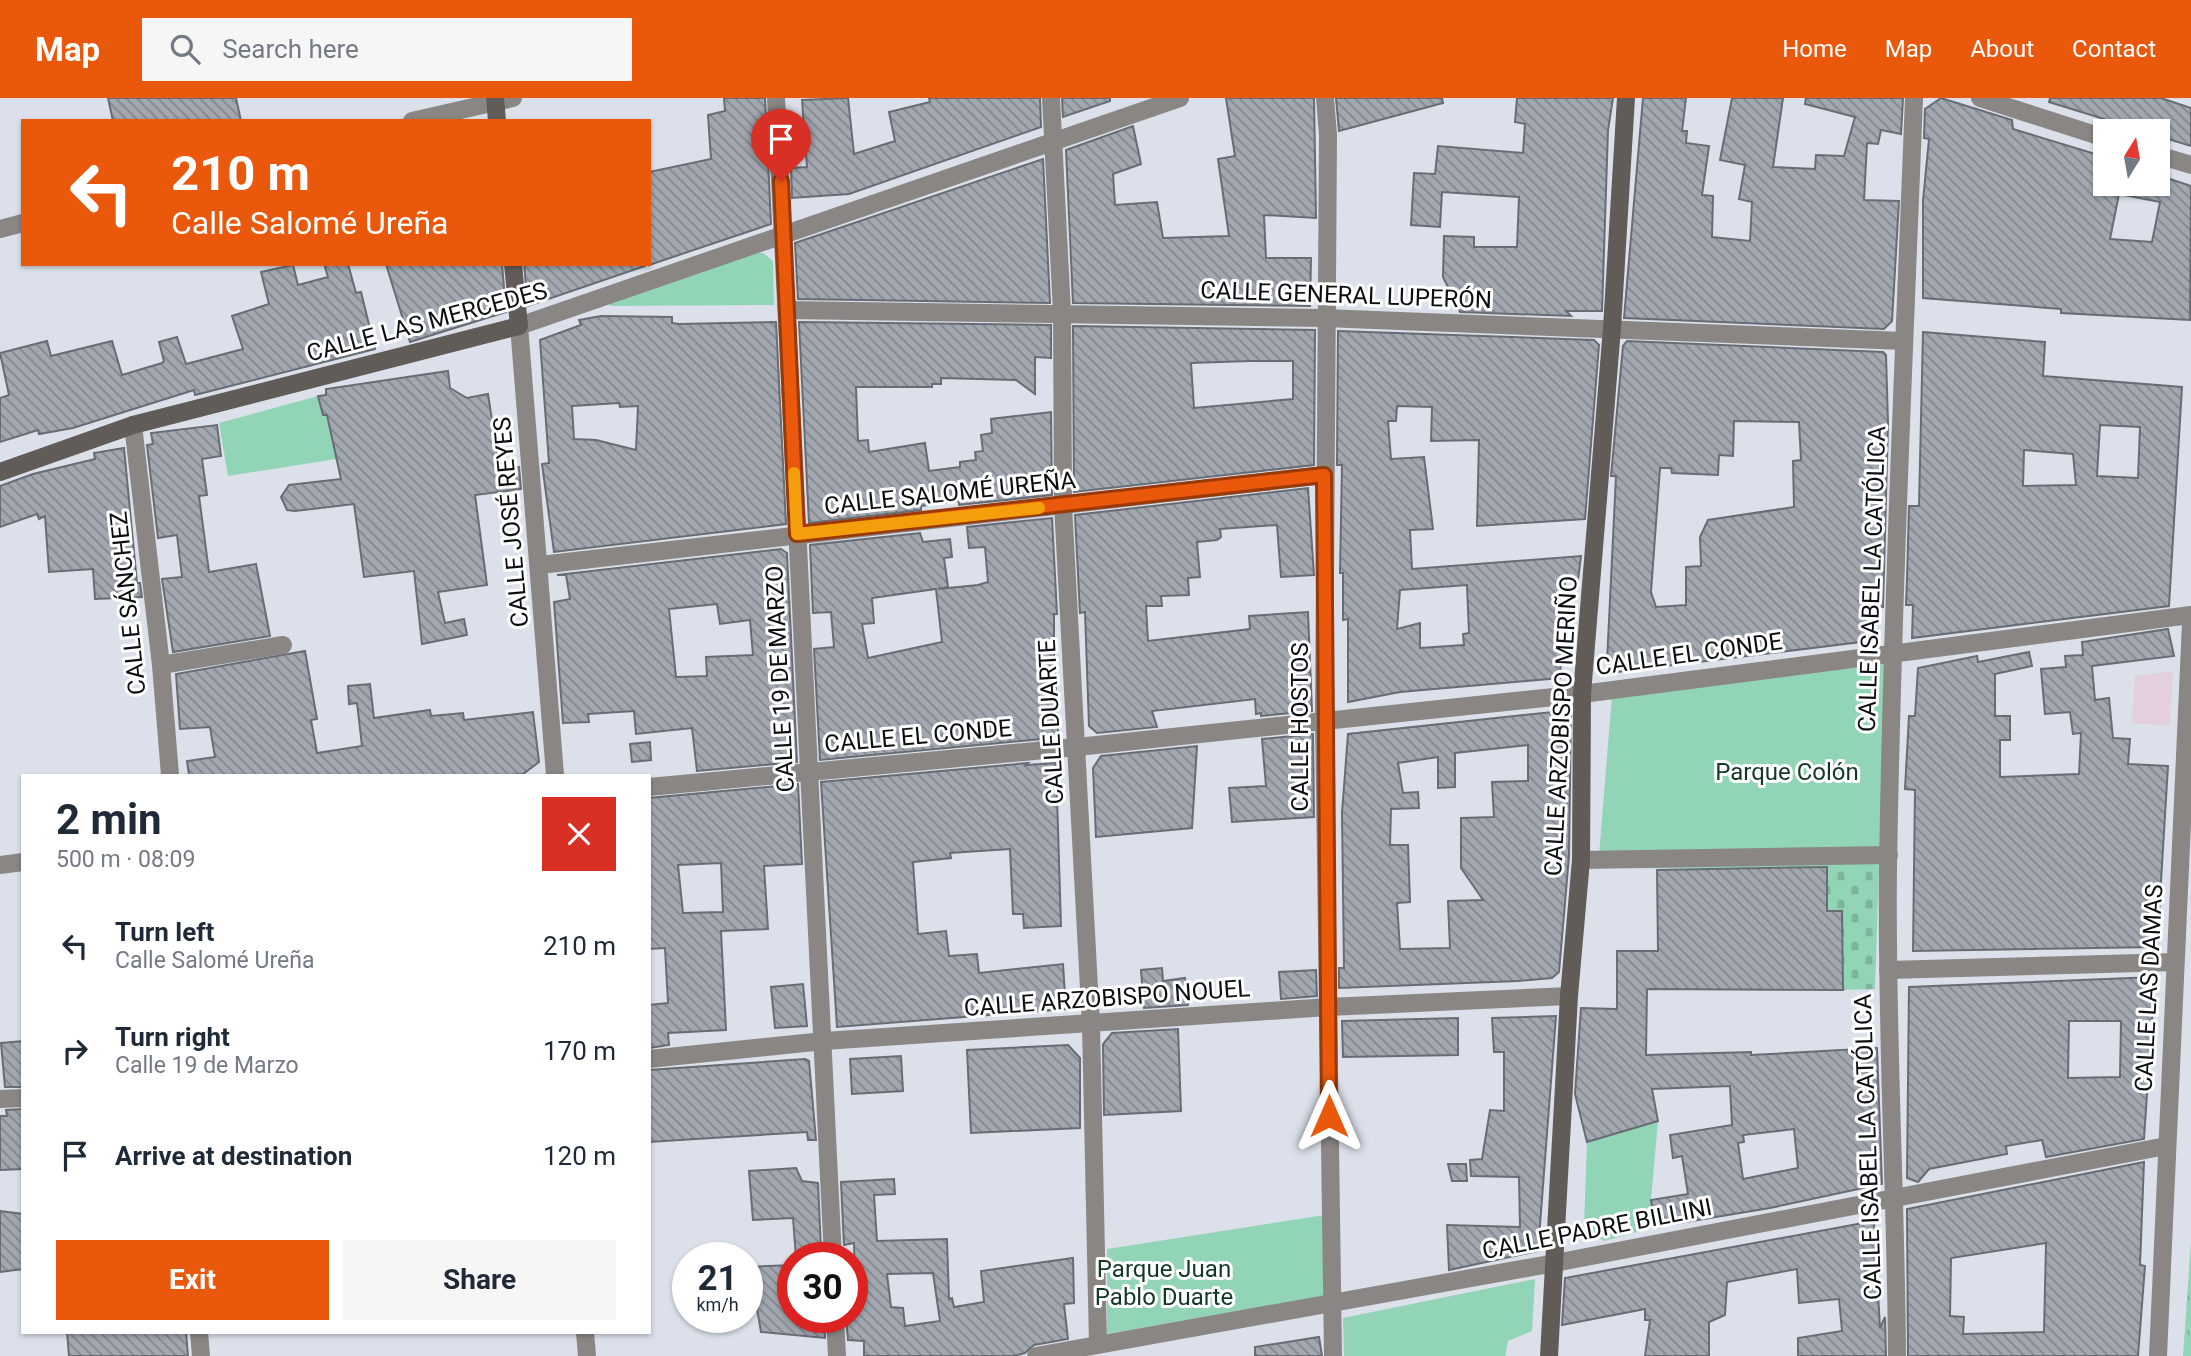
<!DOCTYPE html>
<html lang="en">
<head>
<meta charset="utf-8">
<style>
  body { margin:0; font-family:Roboto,sans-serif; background:#f6f6f7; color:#1f2937; height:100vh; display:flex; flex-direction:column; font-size:26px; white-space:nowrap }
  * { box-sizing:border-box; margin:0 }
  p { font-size:23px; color:#747a83 }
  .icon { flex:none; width:38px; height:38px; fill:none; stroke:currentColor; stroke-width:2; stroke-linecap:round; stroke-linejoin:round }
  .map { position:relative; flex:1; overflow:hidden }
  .drawer { position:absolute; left:21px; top:676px; width:630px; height:560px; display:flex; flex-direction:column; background:#fff; border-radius:0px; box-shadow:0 2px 5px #0004 }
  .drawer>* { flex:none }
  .banner { position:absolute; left:21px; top:21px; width:630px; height:147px; border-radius:0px; box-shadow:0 2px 5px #0004; background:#ea580c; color:#fff; overflow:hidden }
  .needle { width:46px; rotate:11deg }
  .controls { position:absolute; left:2093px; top:21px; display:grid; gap:14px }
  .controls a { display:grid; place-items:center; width:77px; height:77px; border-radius:0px; background:#fff; box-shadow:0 2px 5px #0004; font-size:35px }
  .speed { position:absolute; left:672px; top:1144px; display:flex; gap:14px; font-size:35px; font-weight:700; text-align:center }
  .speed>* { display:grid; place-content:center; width:91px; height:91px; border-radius:50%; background:#fff; box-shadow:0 2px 5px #0004; line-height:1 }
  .speed small { font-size:18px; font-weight:400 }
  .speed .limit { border:10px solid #d22; background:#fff; color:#111 }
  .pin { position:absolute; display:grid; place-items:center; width:60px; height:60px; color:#fff; margin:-72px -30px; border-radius:50% 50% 50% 0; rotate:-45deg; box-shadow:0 0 7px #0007 }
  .pin .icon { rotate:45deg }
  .me { position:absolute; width:77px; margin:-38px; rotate:0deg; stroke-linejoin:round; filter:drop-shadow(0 0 5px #0008) }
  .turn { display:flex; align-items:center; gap:24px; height:147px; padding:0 35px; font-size:32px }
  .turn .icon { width:91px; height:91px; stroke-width:2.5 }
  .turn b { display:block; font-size:49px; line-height:60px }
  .round { display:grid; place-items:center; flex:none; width:74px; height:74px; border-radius:0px; background:#f6f6f7 }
  .head { display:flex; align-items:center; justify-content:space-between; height:119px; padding:0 35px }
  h1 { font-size:42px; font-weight:700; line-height:52px }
  .cta { display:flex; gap:14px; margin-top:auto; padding:14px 35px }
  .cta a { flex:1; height:80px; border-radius:0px; background:#ea580c; color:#fff; font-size:28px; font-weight:700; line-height:80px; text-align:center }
  .cta a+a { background:#f6f6f7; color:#1f2937 }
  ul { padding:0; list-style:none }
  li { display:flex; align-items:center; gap:21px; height:105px; padding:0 35px }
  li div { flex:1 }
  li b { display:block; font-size:26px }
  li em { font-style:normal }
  header { display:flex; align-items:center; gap:42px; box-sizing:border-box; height:98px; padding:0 35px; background:#ea580c; color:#fff }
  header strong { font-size:33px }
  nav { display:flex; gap:38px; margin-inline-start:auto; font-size:24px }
  .search { width:490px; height:63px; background:#f6f6f7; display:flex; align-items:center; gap:18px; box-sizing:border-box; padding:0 24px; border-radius:0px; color:#747a83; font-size:26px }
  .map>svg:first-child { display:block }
</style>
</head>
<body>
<header>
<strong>Map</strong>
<div class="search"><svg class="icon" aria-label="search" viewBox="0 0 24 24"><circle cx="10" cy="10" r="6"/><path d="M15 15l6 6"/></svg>Search here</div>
<nav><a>Home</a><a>Map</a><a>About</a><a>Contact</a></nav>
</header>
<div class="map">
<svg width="2191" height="1258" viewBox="0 0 2191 1258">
  <defs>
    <pattern id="grass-tufts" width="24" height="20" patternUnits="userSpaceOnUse" patternTransform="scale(1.75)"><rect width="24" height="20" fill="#92d4b6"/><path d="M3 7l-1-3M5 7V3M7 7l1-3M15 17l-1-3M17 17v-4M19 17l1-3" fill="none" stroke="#7db59b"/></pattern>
    <pattern id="cemetery-stones" width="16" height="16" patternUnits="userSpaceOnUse" patternTransform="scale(1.75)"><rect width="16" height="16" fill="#92d4b6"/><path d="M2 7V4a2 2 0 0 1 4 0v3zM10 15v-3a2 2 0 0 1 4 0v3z" fill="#7db59b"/></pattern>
    <pattern id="building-back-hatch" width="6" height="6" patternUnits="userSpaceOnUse" patternTransform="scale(1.75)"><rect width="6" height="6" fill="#a2a7b0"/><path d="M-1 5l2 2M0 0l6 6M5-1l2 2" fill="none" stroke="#82868e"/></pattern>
  </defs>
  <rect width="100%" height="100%" fill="#dbe0ea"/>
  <!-- education -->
  <polygon fill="#e4cfdf" points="2173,573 2170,628 2132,625 2135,578"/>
  <!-- grass -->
  <polygon fill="url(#grass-tufts)" points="2191,1143 2191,1258 2183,1258"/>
  <!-- cemetery -->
  <polygon fill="url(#cemetery-stones)" points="1827,769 1879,771 1875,891 1843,892 1842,813 1827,813"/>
  <!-- park -->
  <g fill="#92d4b6">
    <polygon points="752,155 763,155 773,163 774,207 610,208 609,202"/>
    <polygon points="318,298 323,316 327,317 336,361 228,378 219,325"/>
    <polygon points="1887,566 1879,771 1598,770 1612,597"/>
    <polygon points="1658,1023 1651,1102 1655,1129 1604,1143 1584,1129 1587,1044"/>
    <polygon points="1325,1117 1323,1198 1107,1236 1107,1151"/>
    <polygon points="1535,1181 1532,1233 1508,1243 1505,1258 1344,1258 1343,1220"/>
  </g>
  <!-- building -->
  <g fill="url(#building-back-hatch)" stroke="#676c75" stroke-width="2" fill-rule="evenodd">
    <polygon points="108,0 236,0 241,23 113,23"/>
    <polygon points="724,0 765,0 771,126 649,167 649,74 711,61 708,17 725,13"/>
    <polygon points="848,0 854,56 895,43 889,14 930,4 929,0 1040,0 1041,29 849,96 792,100 791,70 807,69 802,2"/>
    <polygon points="1062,0 1110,0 1110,3 1063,19"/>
    <polygon points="1226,0 1314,0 1316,120 1264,117 1266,160 1311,160 1310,208 1073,205 1066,52 1133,28 1141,66 1113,76 1115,107 1157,104 1163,140 1229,138 1218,61 1235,58"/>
    <polygon points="1336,0 1442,0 1443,5 1339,33"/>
    <polygon points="1517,0 1613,0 1608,32 1602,213 1566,213 1571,218 1460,214 1443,179 1444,138 1474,139 1474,149 1517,149 1519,99 1442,94 1440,129 1411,127 1414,75 1435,76 1438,48 1523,55 1525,26 1515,24"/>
    <polygon points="1643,0 1686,0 1682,33 1687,33 1686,45 1709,48 1702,97 1713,98 1712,139 1750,143 1752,104 1739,101 1745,67 1720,62 1732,0 1783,0 1773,69 1815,71 1816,57 1844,58 1855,19 1805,6 1806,0 1903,0 1901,36 1881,32 1878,46 1867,45 1864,102 1899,103 1892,223 1884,231 1624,220"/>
    <path d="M1941,0L2012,22L2013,31L2105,59V86H2158V77L2191,88L2190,222L2061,215V211L1923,200V103L1929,41L1924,40L1925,11ZM2119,96L2160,104L2152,144L2110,141Z"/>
    <polygon points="2050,0 2161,0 2191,10 2191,48 2158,38 2158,33 2143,33 2049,4"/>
    <polygon points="1043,61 1050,205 798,201 795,145"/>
    <polygon points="324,166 348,166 356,195 361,194 375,251 195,297 194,292 73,330 39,336 38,332 0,344 0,300 9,297 0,255 47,243 51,258 112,243 122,277 162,265 164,263 159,244 177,239 186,266 243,251 232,218 269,206 261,174 293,167 298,187 328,179"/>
    <polygon points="386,166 502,166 506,214 410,244"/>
    <polygon points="524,166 645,166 645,168 528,208"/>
    <path d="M601,218L672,219V225L679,226L776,224L786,426L554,454L542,366L549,365L540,242L581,227L579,222ZM619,305L620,309L638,308L636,352L596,342L574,341L572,308Z"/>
    <polygon points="799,224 1051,227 1051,260 1035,259 1035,296 1016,282 941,280 941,286 932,286 932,289 856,289 858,343 868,342 869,354 925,345 929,373 960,369 960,364 976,362 975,354 983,353 981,337 992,335 991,321 1051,314 1052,397 959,407 959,403 921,408 921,412 809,425"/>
    <path d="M1073,228L1315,232L1314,367L1074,394ZM1250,263H1293V301L1194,310L1191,265Z"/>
    <path d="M1338,233L1594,242L1599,247L1585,421L1477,428L1479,342L1431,343L1432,309L1397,308L1396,323H1388L1391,361L1424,359L1433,431L1410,432L1412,471L1581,458L1578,482H1565L1560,580L1400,594L1348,604V521L1343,522V475H1340L1342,367H1337ZM1467,487L1469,535L1463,536L1464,547L1420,550V525L1397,531L1400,492Z"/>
    <path d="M1923,234L2045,244L2043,278L2182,289L2169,508L1912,540L1913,507H1906L1907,482L1909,408H1919ZM2100,327L2140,329L2138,380L2097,378ZM2024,352L2073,356L2076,387L2023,388Z"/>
    <path d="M1627,243L1883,254L1886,257L1888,325L1883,509L1868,510L1869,543L1617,574L1607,564L1616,378H1611L1623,248ZM1734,323L1799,324L1801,362L1793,363L1794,409L1708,422L1700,439L1701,468L1686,469V507L1656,509L1651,494L1660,370H1671L1672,375L1718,377L1719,357L1733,358Z"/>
    <polygon points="448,273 450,290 467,300 488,296 497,355 501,354 504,372 519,369 521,391 475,397 487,487 438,494 445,525 464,521 467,537 422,546 414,473 364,479 354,406 295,413 287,412 281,399 289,387 341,381 327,317 323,317 318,298 326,297 326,291"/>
    <polygon points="217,327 221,358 202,361 207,397 199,398 209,474 256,466 270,538 173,554 162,481 182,479 177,437 158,440 147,347 153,346 151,335"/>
    <polygon points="124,350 137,485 140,485 142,499 95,501 93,471 49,474 45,418 39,421 37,416 0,429 0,388 33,376 95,361 94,355"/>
    <polygon points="1308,390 1314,477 1281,479 1277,427 1220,431 1221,439 1217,442 1197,444 1200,479 1188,480 1189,497 1161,498 1162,508 1146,508 1148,543 1250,531 1249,518 1308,514 1312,613 1261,618 1261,615 1256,616 1255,601 1152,613 1157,629 1097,635 1089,628 1085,514 1080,515 1075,417"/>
    <path d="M1052,420L1057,516H1054V559L1058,633L1052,640L820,662L814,551L834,549L831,514L813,515L810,447L920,435L923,444L950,441L952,459L944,460L948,489L938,491L978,487L988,484L985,449L969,450L967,429ZM936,491L942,544L868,560L862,526L874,525L872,500Z"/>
    <path d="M781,451L787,455L797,664L697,673L692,630L636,636L634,613L588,616L589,624L563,625L554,504L570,501L566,477H557ZM717,506L720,526L750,522L753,557L706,559L707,578L676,579L669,511Z"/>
    <polygon points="2168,531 2174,558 2092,568 2095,602 2109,600 2113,640 2130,641 2128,666 2168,668 2157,849 1913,853 1915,692 1905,691 1909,618 1915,618 1918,570 1977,558 1978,564 2029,554 2032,568 1995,576 1995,618 2010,618 2010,642 2000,642 2000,679 2079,676 2081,635 2073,636 2070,614 2045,616 2041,571 2066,569 2065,558 2083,557 2082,544"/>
    <polygon points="305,553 317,621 311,622 317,655 362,648 357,605 349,606 348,588 370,586 374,620 430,612 431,618 463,615 464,622 533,614 539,664 523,676 510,677 189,677 187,663 215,659 210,629 180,631 176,576"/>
    <path d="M1571,612L1569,758L1559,874L1552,880L1518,883L1339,890V870H1344L1342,715L1348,636ZM1528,647V683L1492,684L1494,719L1461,720V770L1483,802L1448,803L1450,850L1400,851L1397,805L1410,804L1408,747H1390L1391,711L1419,710L1418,694L1403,695L1398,665L1438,659V690L1455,689V655Z"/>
    <polygon points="1313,636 1314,719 1232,724 1229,690 1266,688 1262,641"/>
    <polygon points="650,644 651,662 632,664 630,646"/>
    <polygon points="1197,648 1192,730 1096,739 1093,670 1101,658"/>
    <polygon points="1028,665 1026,667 1056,665 1061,828 1024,830 1023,816 1013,816 1010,751 950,755 951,760 913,764 918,836 946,833 949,858 977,856 979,875 1063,866 1066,911 837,929 821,684"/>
    <path d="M798,686L802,766L764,768L768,831L721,833L726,932L668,935L669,947L649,950V907L668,905L665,850L649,851V700ZM721,765L723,814L683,815L678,767Z"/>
    <path d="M1827,769V813H1842L1843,892L1647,891L1646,957L1751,954V957L1877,950L1882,1086L1770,1110L1655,1129L1651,1102L1688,1096L1682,1058L1673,1060L1670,1037L1732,1027L1730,988L1652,991L1658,1023L1587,1044L1575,996L1581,910L1617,911V853H1658L1657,772ZM1794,1031L1798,1070L1743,1081L1738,1045L1744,1044L1743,1037Z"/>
    <polygon points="1162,870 1163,883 1185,880 1188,907 1144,910 1141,872"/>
    <polygon points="1316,872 1317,898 1281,901 1279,874"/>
    <path d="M2155,879L2144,1041L2046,1059L2042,1042L2006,1048L2007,1056L1929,1071L1918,1084L1907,1080L1909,889ZM2069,923H2121L2120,979L2068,980Z"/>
    <polygon points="803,886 807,928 775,930 771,889"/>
    <polygon points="1556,918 1538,1153 1449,1172 1447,1127 1520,1129 1519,1079 1471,1078 1470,1062 1482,1061 1490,1012 1504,1013 1504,954 1494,954 1492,920"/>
    <polygon points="1458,920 1458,957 1343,959 1342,923"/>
    <polygon points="1178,931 1181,1013 1104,1017 1103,946 1112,935"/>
    <polygon points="23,943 23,989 5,989 1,945"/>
    <polygon points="1068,947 1080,960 1080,1030 971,1035 967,952"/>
    <polygon points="901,958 903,993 852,996 850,961"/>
    <polygon points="805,961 809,963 816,1042 808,1042 807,1034 649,1044 649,972"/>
    <polygon points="23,1011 23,1071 0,1072 0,1018 7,1018 6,1012"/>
    <path d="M2144,1064L2140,1167L2145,1168L2138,1258H1908L1907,1111ZM2046,1145L2044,1234L1963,1236L1964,1219L1950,1218L1951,1160Z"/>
    <polygon points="1448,1066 1466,1066 1467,1083 1452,1083"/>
    <polygon points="796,1070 802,1083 818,1085 821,1152 816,1154 816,1160 796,1160 793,1120 753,1122 749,1073"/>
    <path d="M894,1081L895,1096L874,1097L877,1143L947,1141L949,1201L952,1200L954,1209L984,1204L981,1173L1073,1160L1074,1205L1064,1206L1068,1241L1034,1247L1025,1255L1014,1258H864V1243L848,1242L846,1220H852V1188L855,1187L854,1145L844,1147L841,1084ZM933,1175L940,1223L905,1228L903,1210L891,1209L887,1176Z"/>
    <polygon points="0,1113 23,1116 23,1171 0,1174"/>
    <polygon points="1874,1123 1880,1230 1885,1219 1886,1258 1798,1258 1798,1240 1842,1233 1839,1201 1799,1205 1797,1171 1727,1184 1725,1217 1709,1224 1709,1258 1645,1258 1650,1222 1645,1222 1645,1211 1562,1227 1565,1180"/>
    <polygon points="793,1167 793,1220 824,1220 825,1240 761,1234 754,1193 747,1193 747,1169"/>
    <polygon points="67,1234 186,1234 188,1258 69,1258"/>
    <polygon points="1319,1239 1322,1258 1255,1258 1255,1249"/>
  </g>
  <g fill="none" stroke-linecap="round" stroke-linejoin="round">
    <!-- street -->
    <g stroke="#8a8683" stroke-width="18">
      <polyline points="776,0 833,1160"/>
      <polyline points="1051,0 1062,214 1063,407 1091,927 1098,1246"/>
      <polyline points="1325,0 1328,37 1324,623 1333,1258"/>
      <polyline points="1980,0 2105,40"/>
      <polyline points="412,23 513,0"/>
      <polyline points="2158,57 2191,67"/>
      <polyline points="0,131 23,125"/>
      <polyline points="787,212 1324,220 1903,243"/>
      <polyline points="133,327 161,567 170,677"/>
      <polyline points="540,467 1324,377"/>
      <polyline points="161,567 283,547"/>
      <polyline points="555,677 519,228 1180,0"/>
      <polyline points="649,689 1077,649 1582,596 2191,517"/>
      <polyline points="1581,762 1889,757"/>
      <polyline points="0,767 23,764"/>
      <polyline points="1888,872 2175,864"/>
      <polyline points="649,961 824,943 1328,909 1569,898"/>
      <polyline points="0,1001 23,1000"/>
      <polyline points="835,1220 837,1258"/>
      <polyline points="199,1234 201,1258"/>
      <polyline points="585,1234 587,1258"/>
      <polyline points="1036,1258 1555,1165 2166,1048"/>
      <path d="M1897,1258C1896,1096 1886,934 1888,771C1892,514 1904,257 1914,0"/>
      <polyline points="2158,1258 2191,525"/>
    </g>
    <!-- secondary -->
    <g stroke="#615c57" stroke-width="18">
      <polyline points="495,0 497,23"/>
      <polyline points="0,374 133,327 519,228 513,166"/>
      <polyline points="1549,1258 1569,898 1581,762 1582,596 1612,230 1626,0"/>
    </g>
  </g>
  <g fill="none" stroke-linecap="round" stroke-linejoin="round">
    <defs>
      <polyline id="route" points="781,83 797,436 1324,377 1329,1018"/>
    </defs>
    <!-- route casing -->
    <use href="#route" stroke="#983908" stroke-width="18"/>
    <!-- route -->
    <use href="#route" stroke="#ea580c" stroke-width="12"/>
    <!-- slow -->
    <polyline stroke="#f59e0b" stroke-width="12" points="794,375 797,436 1039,410"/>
  </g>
  <g text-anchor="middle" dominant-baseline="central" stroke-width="6" stroke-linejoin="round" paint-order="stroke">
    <!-- street labels -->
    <g font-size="24" fill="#0c0e11" stroke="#fff">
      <text transform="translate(1346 197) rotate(2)">CALLE GENERAL LUPERÓN</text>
      <text transform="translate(427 224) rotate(-15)">CALLE LAS MERCEDES</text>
      <text transform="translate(950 395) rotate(-6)">CALLE SALOMÉ UREÑA</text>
      <text transform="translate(511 424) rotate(-95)">CALLE JOSÉ REYES</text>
      <text transform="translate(1872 481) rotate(-88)">CALLE ISABEL LA CATÓLICA</text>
      <text transform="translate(128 505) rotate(-96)">CALLE SÁNCHEZ</text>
      <text transform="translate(1689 556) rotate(-8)">CALLE EL CONDE</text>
      <text transform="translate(780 581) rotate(-93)">CALLE 19 DE MARZO</text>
      <text transform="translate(1051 624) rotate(-93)">CALLE DUARTE</text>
      <text transform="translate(1561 628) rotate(-87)">CALLE ARZOBISPO MERIÑO</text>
      <text transform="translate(1300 629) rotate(-90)">CALLE HOSTOS</text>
      <text transform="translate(918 638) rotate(-5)">CALLE EL CONDE</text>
      <text transform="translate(2149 890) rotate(-87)">CALLE LAS DAMAS</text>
      <text transform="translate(1107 900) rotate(-4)">CALLE ARZOBISPO NOUEL</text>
      <text transform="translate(1868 1049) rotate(-92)">CALLE ISABEL LA CATÓLICA</text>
      <text transform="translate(1597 1131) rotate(-11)">CALLE PADRE BILLINI</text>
    </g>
    <!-- park labels -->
    <g font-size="24" fill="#133729" stroke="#fff">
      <text x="1787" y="674">Parque Colón</text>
      <text x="1164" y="1171">Parque Juan<tspan x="1164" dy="28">Pablo Duarte</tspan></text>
    </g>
  </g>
</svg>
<div class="controls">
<a><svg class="needle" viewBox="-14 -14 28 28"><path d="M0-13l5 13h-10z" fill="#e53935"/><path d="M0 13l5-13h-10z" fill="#747a83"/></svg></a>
</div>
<div class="speed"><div>21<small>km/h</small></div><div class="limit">30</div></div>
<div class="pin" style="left:781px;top:83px;background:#d93025"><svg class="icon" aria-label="arrive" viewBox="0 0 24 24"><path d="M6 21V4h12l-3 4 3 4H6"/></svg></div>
<svg class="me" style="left:1329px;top:1018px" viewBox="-20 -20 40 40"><path d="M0-17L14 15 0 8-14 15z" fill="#ea580c" stroke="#fff" stroke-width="4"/></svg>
<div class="banner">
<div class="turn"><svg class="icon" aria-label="left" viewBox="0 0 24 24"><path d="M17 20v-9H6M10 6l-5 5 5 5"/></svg><div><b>210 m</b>Calle Salomé Ureña</div></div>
</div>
<section class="drawer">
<div class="head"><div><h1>2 min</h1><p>500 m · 08:09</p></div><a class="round" style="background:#d93025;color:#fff"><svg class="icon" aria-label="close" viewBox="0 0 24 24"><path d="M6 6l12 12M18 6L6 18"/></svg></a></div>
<ul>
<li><svg class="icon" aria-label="left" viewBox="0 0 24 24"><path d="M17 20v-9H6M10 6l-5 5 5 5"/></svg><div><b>Turn left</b><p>Calle Salomé Ureña</p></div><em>210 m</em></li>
<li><svg class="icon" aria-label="right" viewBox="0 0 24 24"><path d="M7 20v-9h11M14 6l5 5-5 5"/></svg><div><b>Turn right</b><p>Calle 19 de Marzo</p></div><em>170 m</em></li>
<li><svg class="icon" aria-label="arrive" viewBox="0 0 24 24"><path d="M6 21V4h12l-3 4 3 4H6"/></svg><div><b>Arrive at destination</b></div><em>120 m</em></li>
</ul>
<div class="cta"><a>Exit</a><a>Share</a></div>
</section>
</div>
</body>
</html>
